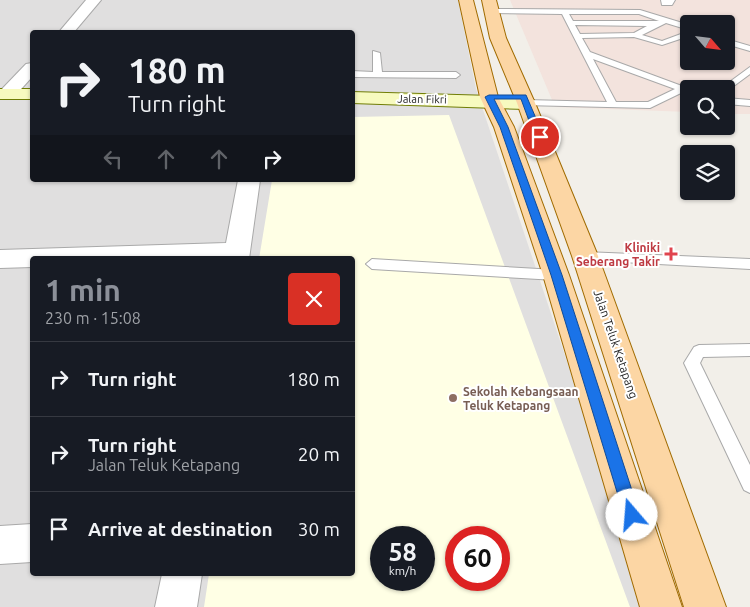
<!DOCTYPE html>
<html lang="en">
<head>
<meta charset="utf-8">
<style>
  body { margin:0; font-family:Ubuntu,sans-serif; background:#20242c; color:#f1f3f6; height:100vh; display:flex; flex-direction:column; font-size:19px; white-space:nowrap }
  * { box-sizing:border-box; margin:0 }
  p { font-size:16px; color:#9ea1a6 }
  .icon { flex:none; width:28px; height:28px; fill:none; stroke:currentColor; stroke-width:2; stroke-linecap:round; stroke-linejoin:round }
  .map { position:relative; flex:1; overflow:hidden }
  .drawer { position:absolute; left:30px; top:256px; width:325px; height:320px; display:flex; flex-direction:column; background:#171b24; border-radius:5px; box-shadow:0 1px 4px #0004 }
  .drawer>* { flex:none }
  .hud { position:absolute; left:30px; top:30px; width:325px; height:152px; border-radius:5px; box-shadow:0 1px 4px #0004; background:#171b24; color:#f1f3f6; overflow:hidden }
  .needle { width:32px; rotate:118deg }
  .buttons { position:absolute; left:680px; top:15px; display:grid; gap:10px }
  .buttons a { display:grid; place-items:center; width:55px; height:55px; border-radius:5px; background:#171b24; box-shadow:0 1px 4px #0004; font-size:25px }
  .speed { position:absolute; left:370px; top:526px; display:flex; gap:10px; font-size:25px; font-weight:700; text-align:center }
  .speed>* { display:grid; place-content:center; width:65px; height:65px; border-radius:50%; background:#171b24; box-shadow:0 1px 4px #0004; line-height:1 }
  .speed small { font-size:12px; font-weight:400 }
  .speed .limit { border:8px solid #d22; background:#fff; color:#111 }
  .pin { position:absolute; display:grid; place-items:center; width:42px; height:42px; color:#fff; margin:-21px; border:2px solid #fff; border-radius:50%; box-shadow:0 1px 5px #0007 }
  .me { position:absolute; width:55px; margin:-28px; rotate:342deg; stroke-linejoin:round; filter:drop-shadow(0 0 4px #0008) }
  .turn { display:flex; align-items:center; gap:18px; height:105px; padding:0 15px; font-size:22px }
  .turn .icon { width:65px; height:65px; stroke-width:2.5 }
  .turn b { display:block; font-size:35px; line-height:42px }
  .lanes { display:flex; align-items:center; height:48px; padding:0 15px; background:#0003; justify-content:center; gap:25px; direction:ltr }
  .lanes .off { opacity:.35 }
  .round { display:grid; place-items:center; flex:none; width:52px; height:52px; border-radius:5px; background:#20242c }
  .summary { display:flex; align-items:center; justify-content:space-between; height:85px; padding:0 15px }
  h1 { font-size:30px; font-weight:700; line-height:38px; color:#8c9099 }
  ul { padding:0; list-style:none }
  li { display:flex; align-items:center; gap:15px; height:75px; padding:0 15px; border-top:1px solid #363941 }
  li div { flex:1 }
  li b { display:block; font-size:19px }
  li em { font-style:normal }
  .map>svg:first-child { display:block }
</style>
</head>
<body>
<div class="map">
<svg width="750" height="607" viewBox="0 0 750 607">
  <rect width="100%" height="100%" fill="#f2efe9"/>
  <!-- residential -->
  <path fill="#e0dfdf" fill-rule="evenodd" d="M0,0H458L476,89L649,607H0ZM32,32H352V180H32ZM32,259H352V574H32ZM381,538H424V580H381ZM456,538H499V580H456Z"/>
  <!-- education -->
  <path fill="#ffffe5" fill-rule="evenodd" d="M449,115L630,607H204L209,574H352V259H259L272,180H352L353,117ZM381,538H424V580H381ZM456,538H499V580H456Z"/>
  <!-- military -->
  <path fill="#f3e3dd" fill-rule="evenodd" d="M510,0H750V114H726V89H689V112L555,107ZM689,24H726V61H689Z"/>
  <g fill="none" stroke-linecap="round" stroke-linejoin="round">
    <defs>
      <g id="lane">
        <path d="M492,9L640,10L689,25V30L666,23L642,35L662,41L689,31V36L662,45L634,37L582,38L590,52L690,89L689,94L683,92L650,108L523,105V101L526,100L607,102L562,14L489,13V9ZM569,14H639L659,21H573ZM575,25L647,26L634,33L580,34ZM593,59L675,89L648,102H616Z"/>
        <polygon points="726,39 750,46 750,51 726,44"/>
        <polygon points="373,51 380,53 382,72 456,72 460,75 456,78 352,77 352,71 373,72"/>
        <polygon points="750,67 750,74 727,91 726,89 720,89"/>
        <polygon points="726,98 750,100 750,106 726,104"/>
        <polygon points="585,252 750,259 750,269 585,260 579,256"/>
        <polygon points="372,259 556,270 563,275 556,280 372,269 366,264"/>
        <polygon points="750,344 750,356 703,357 700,363 750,465 750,493 744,490 684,363 694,347 699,345"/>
      </g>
      <g id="street">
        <polygon points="86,0 101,0 74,32 59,32"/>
        <polygon points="661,0 675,0 672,5 662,5"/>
        <polygon points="32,63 32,77 13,98 1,98 1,90 26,64"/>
        <polygon points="238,180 260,180 249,259 32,259 32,267 0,268 0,250 226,243"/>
        <polygon points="32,524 32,562 0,564 0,526"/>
        <polygon points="162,574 202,574 197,607 155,607"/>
      </g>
      <g id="secondary">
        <rect x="0" y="89" width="32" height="10"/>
        <polygon points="352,92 526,97 533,99 535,103 533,107 526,109 352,103"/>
      </g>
      <g id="primary">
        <polygon points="459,0 473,0 498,97 514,127 569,275 682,607 640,607 543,275 494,127 480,97"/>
        <polygon points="482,0 496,0 506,38 535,103 598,256 726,607 684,607 572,256 517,103 490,38"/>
      </g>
    </defs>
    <!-- lane casing -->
    <use href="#lane" stroke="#a9a9a9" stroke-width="2"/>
    <!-- street casing -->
    <use href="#street" stroke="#a9a9a9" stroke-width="2"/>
    <!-- secondary casing -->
    <use href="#secondary" stroke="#707d05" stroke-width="2"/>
    <!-- primary casing -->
    <use href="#primary" stroke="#a06b00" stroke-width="2"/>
    <!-- lane -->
    <use href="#lane" fill="#fff" fill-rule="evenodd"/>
    <!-- street -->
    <use href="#street" fill="#fff" fill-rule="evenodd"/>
    <!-- secondary -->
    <use href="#secondary" fill="#f7fabf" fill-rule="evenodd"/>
    <!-- primary -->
    <use href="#primary" fill="#fcd6a4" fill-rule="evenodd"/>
  </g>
  <!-- route -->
  <polygon fill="#1a73e8" stroke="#114b97" points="526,95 544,137 543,139 535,137 521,99 494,99 508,127 562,275 640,515 637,520 632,522 627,520 624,515 551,275 500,127 485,97 489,95"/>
  <!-- markers -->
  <path fill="#e0444e" stroke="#fff" stroke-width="2" d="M668.5 246.5h5v5h5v5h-5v5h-5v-5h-5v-5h5z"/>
  <circle fill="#8d6e63" stroke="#fff" stroke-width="2" cx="453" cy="398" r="5"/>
  <g text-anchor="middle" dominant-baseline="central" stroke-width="4" stroke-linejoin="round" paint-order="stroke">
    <!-- far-street labels -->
    <g font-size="11" fill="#222" stroke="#fff">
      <text transform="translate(422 99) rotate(1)">Jalan Fikri</text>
    </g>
    <!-- health labels -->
    <g font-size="12" font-weight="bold" fill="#be3a42" stroke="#fff" text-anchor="end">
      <text x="660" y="247">Kliniki<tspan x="660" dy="14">Seberang Takir</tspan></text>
    </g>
    <!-- street labels -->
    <g font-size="12" fill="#222" stroke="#fff">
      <text transform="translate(616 344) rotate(71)">Jalan Teluk Ketapang</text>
    </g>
    <!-- education labels -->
    <g font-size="12" font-weight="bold" fill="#785e54" stroke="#fff" text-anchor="start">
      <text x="463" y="391">Sekolah Kebangsaan<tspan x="463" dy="14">Teluk Ketapang</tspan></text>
    </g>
  </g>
</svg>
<div class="buttons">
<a><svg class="needle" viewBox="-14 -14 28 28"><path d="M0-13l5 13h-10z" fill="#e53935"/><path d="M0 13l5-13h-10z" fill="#9ea1a6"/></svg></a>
<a><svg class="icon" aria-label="search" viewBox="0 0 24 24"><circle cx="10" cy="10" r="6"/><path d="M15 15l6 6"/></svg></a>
<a><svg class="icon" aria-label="layers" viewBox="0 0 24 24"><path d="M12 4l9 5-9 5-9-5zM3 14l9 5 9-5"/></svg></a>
</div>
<div class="speed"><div>58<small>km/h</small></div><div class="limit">60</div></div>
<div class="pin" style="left:540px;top:137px;background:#d93025"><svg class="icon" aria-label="arrive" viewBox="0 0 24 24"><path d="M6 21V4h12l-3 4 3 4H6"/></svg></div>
<svg class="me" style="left:632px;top:515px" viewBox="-20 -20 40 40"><circle r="19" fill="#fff"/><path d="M0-13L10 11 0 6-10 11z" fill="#1a73e8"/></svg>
<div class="hud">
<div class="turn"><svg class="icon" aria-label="right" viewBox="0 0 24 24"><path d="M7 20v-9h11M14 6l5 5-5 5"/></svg><div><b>180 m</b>Turn right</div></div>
<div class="lanes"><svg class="icon off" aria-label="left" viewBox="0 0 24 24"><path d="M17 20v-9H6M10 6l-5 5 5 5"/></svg><svg class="icon off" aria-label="ahead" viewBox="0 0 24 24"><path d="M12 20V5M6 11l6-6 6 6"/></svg><svg class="icon off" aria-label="ahead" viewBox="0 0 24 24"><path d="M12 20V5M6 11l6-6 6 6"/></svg><svg class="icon" aria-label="right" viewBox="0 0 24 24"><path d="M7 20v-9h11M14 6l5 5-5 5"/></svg></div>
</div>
<section class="drawer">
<div class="summary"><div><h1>1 min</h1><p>230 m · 15:08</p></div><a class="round" style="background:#d93025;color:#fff"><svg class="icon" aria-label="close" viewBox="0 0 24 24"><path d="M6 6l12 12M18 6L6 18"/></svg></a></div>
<ul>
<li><svg class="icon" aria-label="right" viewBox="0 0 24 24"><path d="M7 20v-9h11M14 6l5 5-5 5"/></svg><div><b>Turn right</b></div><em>180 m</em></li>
<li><svg class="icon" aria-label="right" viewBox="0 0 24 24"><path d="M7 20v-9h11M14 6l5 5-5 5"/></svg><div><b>Turn right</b><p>Jalan Teluk Ketapang</p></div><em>20 m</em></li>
<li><svg class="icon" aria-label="arrive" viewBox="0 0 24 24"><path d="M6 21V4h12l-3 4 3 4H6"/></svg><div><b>Arrive at destination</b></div><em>30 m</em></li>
</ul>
</section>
</div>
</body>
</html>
